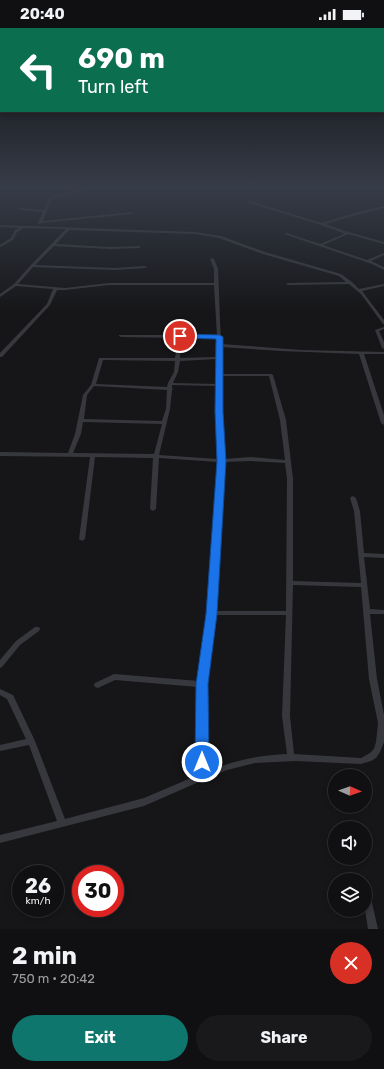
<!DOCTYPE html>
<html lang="en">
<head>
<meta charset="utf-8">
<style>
  body { margin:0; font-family:Rubik,sans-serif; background:#19191b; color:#f1f3f6; height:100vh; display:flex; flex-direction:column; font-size:15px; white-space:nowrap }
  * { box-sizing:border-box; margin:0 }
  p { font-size:13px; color:#9c9d9f }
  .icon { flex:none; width:22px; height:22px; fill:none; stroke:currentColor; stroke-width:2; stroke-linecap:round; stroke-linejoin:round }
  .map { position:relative; height:901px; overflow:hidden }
  .drawer { display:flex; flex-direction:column; background:#101012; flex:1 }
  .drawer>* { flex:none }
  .hud { position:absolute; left:0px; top:0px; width:384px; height:84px; box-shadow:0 2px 6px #0003,0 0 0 1px #303032; background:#0b6e4f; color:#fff; overflow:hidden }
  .needle { width:26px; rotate:92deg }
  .buttons { position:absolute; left:328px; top:741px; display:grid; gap:8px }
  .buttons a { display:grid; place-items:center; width:44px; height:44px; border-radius:50%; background:#101012; box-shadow:0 2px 6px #0003,0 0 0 1px #303032; font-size:20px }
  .speed { position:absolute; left:12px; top:837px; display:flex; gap:8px; font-size:20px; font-weight:700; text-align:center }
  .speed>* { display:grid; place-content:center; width:52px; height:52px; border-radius:50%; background:#101012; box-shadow:0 2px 6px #0003,0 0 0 1px #303032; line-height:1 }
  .speed small { font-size:10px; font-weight:400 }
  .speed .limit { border:6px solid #d22; background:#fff; color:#111 }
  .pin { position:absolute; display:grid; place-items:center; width:34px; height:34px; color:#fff; margin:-17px; border:2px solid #fff; border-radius:50%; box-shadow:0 1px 4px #0007 }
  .me { position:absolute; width:44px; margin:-22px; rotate:0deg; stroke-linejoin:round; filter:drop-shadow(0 0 3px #0008) }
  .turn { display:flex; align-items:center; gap:14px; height:84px; padding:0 12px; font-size:18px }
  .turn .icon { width:52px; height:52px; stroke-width:2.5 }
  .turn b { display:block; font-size:28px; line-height:34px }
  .round { display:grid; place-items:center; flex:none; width:42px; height:42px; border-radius:21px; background:#19191b }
  .summary { display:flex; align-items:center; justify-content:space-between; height:68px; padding:0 12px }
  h1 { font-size:24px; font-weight:700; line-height:30px }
  .cta { display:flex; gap:8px; margin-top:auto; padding:8px 12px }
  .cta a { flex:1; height:46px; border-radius:24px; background:#0f766e; color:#fff; font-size:16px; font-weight:700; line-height:46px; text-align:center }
  .cta a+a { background:#19191b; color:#f1f3f6 }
  .status { display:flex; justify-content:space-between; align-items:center; height:28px; padding:0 20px; background:#101012; direction:ltr }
  .status svg { height:11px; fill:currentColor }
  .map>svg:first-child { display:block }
</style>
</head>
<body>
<div class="status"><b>20:40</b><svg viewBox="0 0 49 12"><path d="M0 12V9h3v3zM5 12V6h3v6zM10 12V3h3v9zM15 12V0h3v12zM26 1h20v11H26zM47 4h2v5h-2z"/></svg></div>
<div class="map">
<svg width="384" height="901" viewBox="0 0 384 901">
  <rect width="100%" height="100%" fill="#161618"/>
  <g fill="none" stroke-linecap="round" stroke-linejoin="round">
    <!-- minor -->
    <g fill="#37383d" fill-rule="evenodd">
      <polygon points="93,158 97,158 51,172 43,193 132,184 134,185 132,186 42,195 40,196 39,196 38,194 43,184 21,182 19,181 21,180 44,182 49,170"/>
      <polygon points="247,172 322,195 351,186 384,178 384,180 353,188 325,196 345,203 384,214 384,216 348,206 323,217 367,232 384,225 384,227 371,233 384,239 384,242 372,236 284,206 287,205 320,216 344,206 343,205 321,197 247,174"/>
      <path d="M0,197L195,204L221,208L265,224L341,246L352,254L359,261L384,256V258L362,263L384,292V296H383L361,266L349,256L288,257L286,256L288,255L346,254L339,248L263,226L219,210L195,206L69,202L56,216L110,219L139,218L141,219L139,220L110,221L54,218L35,237L115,240L145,238L147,239L145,240L115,242L33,239L18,256L65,260L109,255H214V241L210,231L212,230L214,231L218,241L221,316L302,322L384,324V326H364L384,387V397L381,395L359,326L281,323L221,319V346H271L273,347L286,392L293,451V553L361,555L354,483L350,470L351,469L353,468L356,470L360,483L364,525L384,526V530L364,529L370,581L384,582V586H370L377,651L384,687V714L380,724L376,730L371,733L361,736L295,733L255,735L227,742L206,751L205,752L201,753L144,778L0,815V807L57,793L29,717L0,723V717L26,711L7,671L0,667V661L13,667L14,669L35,713L65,791L144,770L198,747V659L115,652L98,660L95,659L94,657L95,655L114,646L199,653L208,585L218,434L159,430L156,481L153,483L150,481L153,430L95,429L85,511L82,513L79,511L90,429L0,428V424L68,425L75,406L83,367L91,357L99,330H175L178,310L121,309L119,308V307H180L217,308L214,257H109L65,262H57L50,277L2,329H0V325L47,276L53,261L16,258L0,269V266L14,256L31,237L66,201L24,200L17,204L13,212L0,219V217L11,210L15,202L19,200L0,199ZM182,310H217V329L180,330ZM217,331V356L173,355L178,344L180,333ZM103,332L175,333L174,344L168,355L167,359L96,356ZM221,348H269L280,392L285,432L251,429L224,431L221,358L222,357L221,356ZM172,357L217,358L218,431L159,427L170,381L172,362L173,361L172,360ZM94,358L167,362L166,381L162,393L84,391L87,367ZM83,394L162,396L154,426L73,425L81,406ZM251,433L285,435L287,451L286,583H214L224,434ZM293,557L361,559L369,651L378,695L376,714L374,721L370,725L361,730L294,726L290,688ZM214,587H286L282,688L287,726C258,727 232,733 206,744V656Z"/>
      <polygon points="384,299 384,301 379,303 384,314 384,321 382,320 375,302"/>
      <polygon points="35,599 39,599 40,601 39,603 20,617 2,639 0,640 0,632 16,613"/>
      <polygon points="365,858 368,859 369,862 378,901 368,901 365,882"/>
    </g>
  </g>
  <!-- sky -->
  <linearGradient id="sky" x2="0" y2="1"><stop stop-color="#0c0c0d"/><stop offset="0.56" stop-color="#363c48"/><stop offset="1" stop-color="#363c48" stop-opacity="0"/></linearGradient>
  <rect width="384" height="284" fill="url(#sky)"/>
  <!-- route -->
  <polygon fill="#1a73e8" stroke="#114b97" points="177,306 220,307 223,309 223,384 226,433 217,586 208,656 209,734 207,738 202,740 197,738 195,734 196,656 206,586 217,433 215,384 216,311 180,310 176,308"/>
</svg>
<div class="buttons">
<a><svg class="needle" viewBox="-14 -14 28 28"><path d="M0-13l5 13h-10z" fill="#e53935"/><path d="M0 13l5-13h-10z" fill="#9c9d9f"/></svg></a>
<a><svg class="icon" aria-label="sound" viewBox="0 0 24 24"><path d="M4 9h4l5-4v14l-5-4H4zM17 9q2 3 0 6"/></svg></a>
<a><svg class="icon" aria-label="layers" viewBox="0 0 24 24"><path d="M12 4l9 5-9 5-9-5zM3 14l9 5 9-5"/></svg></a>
</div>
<div class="speed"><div>26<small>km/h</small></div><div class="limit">30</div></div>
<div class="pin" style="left:180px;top:308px;background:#d93025"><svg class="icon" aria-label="arrive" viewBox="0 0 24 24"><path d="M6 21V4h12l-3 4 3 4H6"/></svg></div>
<svg class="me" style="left:202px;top:734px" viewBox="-20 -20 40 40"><circle r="17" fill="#1a73e8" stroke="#fff" stroke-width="3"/><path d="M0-11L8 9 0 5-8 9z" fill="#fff"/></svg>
<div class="hud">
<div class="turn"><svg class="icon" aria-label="left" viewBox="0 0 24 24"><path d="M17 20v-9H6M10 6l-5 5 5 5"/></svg><div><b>690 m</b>Turn left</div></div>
</div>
</div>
<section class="drawer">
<div class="summary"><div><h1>2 min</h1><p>750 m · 20:42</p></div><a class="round" style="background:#d93025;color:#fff"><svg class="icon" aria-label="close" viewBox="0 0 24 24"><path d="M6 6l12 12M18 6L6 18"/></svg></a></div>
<div class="cta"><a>Exit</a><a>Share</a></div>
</section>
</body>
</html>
